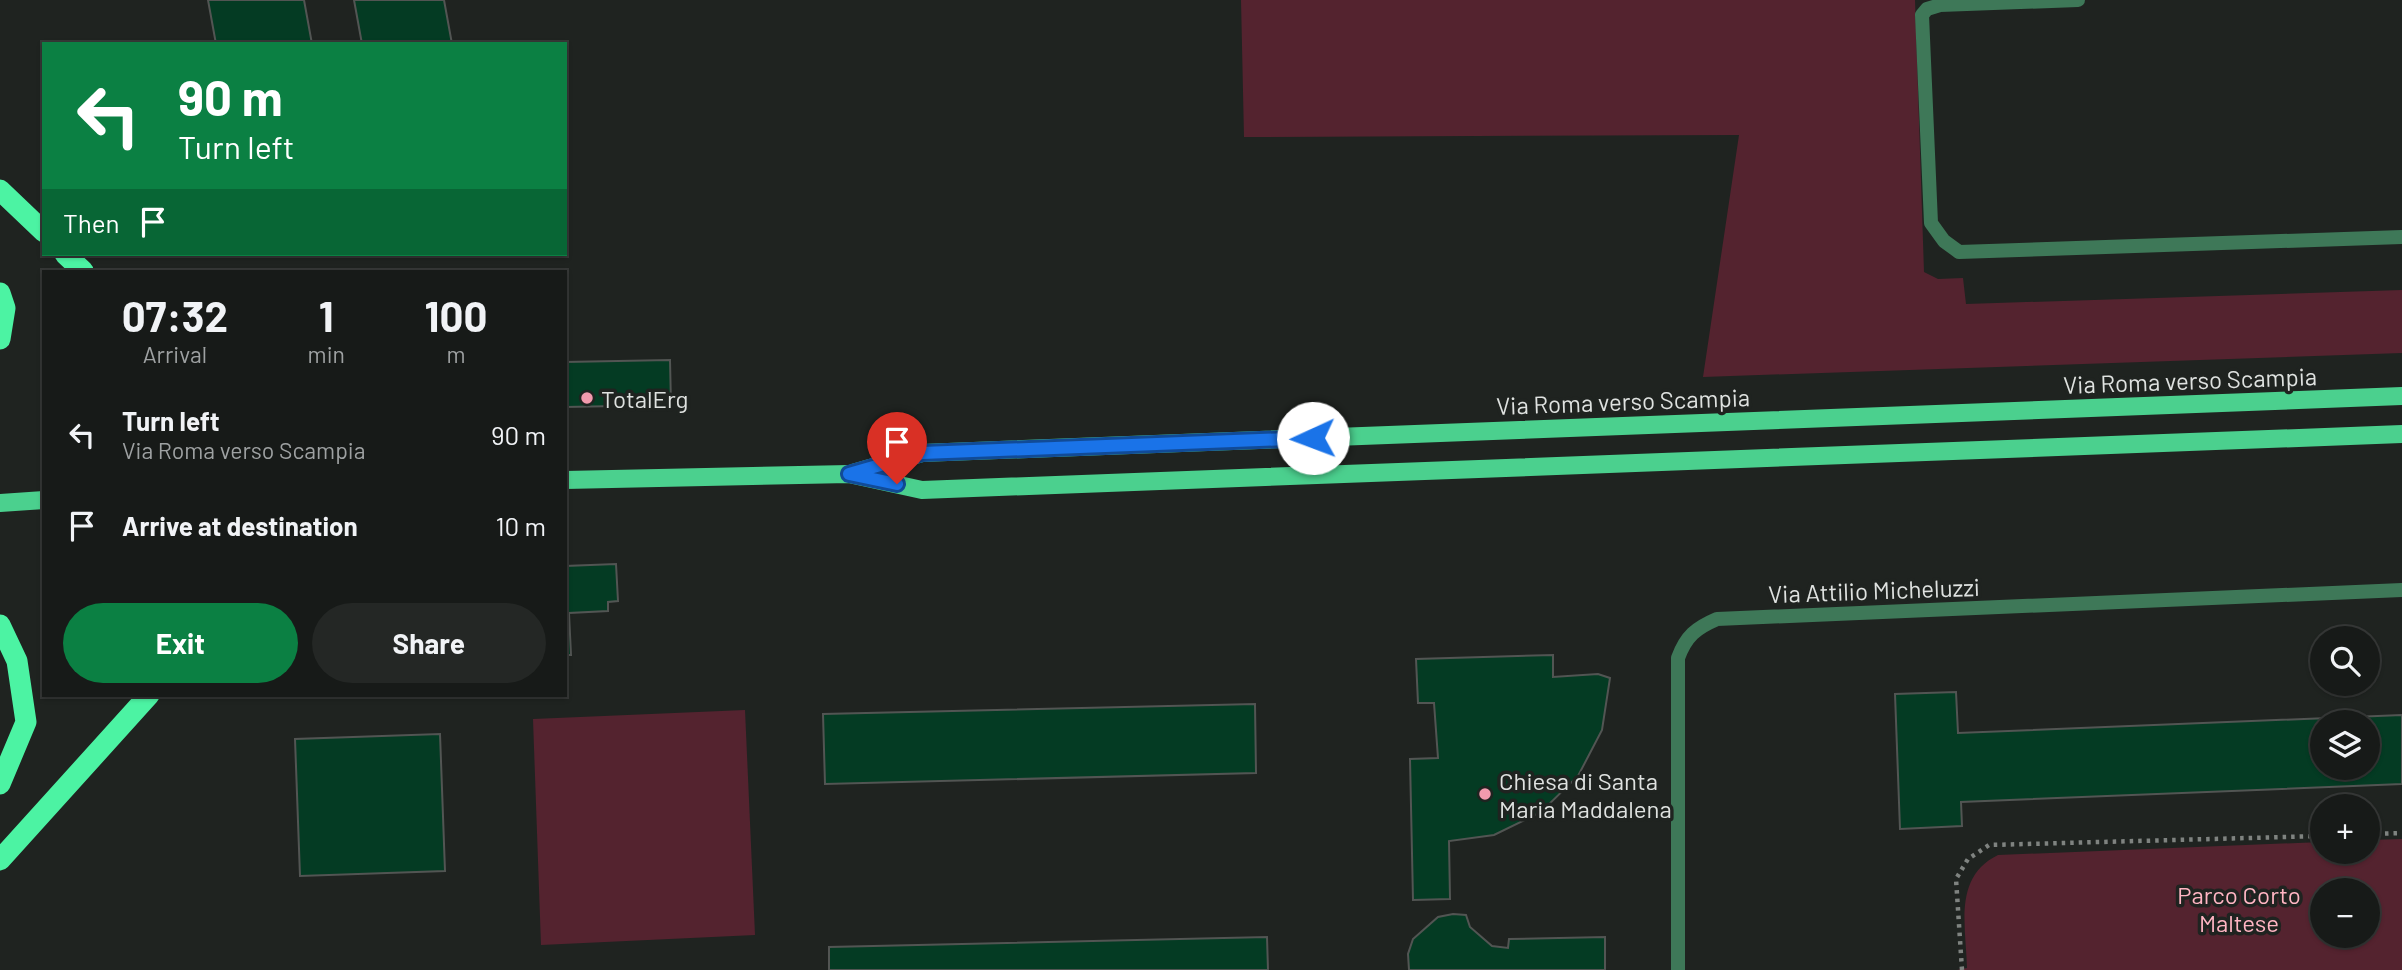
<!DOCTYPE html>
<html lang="en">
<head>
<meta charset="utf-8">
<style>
  body { margin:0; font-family:Barlow,sans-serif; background:#242725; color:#f1f3f6; height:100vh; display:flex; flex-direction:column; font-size:26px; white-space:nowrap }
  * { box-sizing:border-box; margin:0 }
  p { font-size:23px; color:#9ea1a2 }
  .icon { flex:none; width:38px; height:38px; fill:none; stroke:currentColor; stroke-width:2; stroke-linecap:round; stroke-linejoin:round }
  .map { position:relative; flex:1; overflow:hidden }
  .panel { position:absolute; left:42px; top:270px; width:525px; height:427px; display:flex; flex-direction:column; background:#171a18; border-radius:0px; box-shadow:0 2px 5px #0004,0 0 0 2px #363837 }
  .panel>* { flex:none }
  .hud { position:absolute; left:42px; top:42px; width:525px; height:214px; border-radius:0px; box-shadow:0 2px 5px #0004,0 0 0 2px #363837; background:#0b8043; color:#fff; overflow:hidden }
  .buttons { position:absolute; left:2310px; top:626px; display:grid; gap:14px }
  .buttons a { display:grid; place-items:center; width:70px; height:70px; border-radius:50%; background:#171a18; box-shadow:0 2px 5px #0004,0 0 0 2px #363837; font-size:35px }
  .pin { position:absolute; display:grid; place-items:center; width:60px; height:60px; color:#fff; margin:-72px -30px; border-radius:50% 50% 50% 0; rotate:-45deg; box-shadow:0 0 7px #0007 }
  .pin .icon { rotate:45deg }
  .me { position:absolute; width:77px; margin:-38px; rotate:268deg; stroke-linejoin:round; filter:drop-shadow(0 0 5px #0008) }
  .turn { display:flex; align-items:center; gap:24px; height:147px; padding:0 21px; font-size:32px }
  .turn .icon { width:91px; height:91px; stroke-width:2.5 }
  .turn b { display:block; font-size:49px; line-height:60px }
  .then { display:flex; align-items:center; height:66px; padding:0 21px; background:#0003; gap:14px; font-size:26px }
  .eta { display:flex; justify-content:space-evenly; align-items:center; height:119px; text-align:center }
  .eta b { font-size:42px; font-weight:700; line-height:49px }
  .button { display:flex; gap:14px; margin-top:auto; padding:14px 21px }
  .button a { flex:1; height:80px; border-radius:42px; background:#0b8043; color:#fff; font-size:28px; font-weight:700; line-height:80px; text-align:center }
  .button a+a { background:#242725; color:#f1f3f6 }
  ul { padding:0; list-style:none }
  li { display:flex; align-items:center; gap:21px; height:91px; padding:0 21px }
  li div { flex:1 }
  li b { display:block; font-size:26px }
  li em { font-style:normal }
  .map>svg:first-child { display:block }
</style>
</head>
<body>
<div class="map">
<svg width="2402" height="970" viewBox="0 0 2402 970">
  <rect width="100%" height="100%" fill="#1f2320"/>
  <!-- green -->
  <g fill="#54232f" fill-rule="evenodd">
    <polygon points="1241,0 1915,0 1924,272 1938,279 1963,278 1966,304 2402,290 2402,353 1703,377 1739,135 1244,137"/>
    <polygon points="745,710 755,935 541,945 533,719"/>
    <path d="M2402,839V970H1957L1967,968C1966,926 1953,877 1998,855L2322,842V852H2368V840ZM2322,891H2368V936H2322Z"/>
  </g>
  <!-- building -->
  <g fill="#043b23" stroke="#525553" stroke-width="2" fill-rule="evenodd">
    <polygon points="208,0 304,0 312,44 216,44"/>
    <polygon points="354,0 444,0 452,44 362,44"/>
    <polygon points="670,360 671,405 565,407 565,362"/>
    <polygon points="616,564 618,601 608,602 608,611 569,613 571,655 565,655 565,566"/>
    <polygon points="1553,655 1553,677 1598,674 1610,678 1602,730 1578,776 1541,812 1529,818 1494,835 1449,841 1450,899 1413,900 1410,759 1438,758 1434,703 1418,703 1416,659"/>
    <path d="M1956,692L1958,733L2402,715V784L1961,802L1962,826L1900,829L1895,694ZM2322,723H2368V768H2322Z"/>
    <polygon points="1255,704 1256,773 825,784 823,714"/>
    <polygon points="440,734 445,871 300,876 295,739"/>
    <polygon points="1453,914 1466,915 1470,927 1492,946 1508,948 1509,939 1605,937 1605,970 1409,970 1408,954 1413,939 1438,917"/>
    <polygon points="1267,937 1268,970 829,970 829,947"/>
  </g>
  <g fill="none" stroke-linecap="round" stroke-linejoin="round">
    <!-- path -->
    <g stroke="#7f8380" stroke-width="4.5" stroke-dasharray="3.5 5" stroke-linecap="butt">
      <polyline points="2368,834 2402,833"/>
      <polyline points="1962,970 1956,879 1968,859 1989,845 2322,836"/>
    </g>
    <!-- lane -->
    <polyline stroke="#3e7858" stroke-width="14" points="2078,0 1940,5 1927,9 1922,15 1931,223 1944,241 1959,252 2402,237"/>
    <!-- street -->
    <path stroke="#3e7858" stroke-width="14" d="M1678,970V658C1686,636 1696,628 1717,619L2402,590"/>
    <!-- primary -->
    <g stroke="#4bd08e" stroke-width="18">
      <polyline points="853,473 922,453 2402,396"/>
      <polyline points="565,480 849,474 922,490 2402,434"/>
      <polyline points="0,503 44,500"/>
    </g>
    <!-- highway -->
    <g stroke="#4cf3a3" stroke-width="21">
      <polyline points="0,190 44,232"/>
      <polyline points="65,254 83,271"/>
      <polyline points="0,293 5,308 0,339"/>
      <polyline points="0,625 17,661 26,722 0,784"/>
      <polyline points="0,860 149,695"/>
    </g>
  </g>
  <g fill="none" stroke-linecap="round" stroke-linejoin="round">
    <defs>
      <polyline id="route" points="897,484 849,474 922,453 1313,438"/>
    </defs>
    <!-- route casing -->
    <use href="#route" stroke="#114b97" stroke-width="18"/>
    <!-- route -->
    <use href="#route" stroke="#1a73e8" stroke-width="12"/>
  </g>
  <!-- markers -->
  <g fill="#f29aad" stroke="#1f2320" stroke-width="2.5">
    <circle cx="587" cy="398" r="7"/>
    <circle cx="1485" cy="794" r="7"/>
  </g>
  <g text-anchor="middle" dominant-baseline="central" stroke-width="7" stroke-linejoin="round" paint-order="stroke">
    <!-- street labels -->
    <g font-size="24" fill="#dfe2e0" stroke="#1f2320">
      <text transform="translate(2190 380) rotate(-2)">Via Roma verso Scampia</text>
      <text transform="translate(1623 401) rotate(-2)">Via Roma verso Scampia</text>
      <text transform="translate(1874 590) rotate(-2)">Via Attilio Micheluzzi</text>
    </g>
    <!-- poi labels -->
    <g font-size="24" fill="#dfe2e0" stroke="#1f2320" text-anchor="start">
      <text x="601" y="398">TotalErg</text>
      <text x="1499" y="780">Chiesa di Santa<tspan x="1499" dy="28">Maria Maddalena</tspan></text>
    </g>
    <!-- park labels -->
    <g font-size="24" fill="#ffb5c3" stroke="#1f2320">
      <text x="2239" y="894">Parco Corto<tspan x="2239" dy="28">Maltese</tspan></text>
    </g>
  </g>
</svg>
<div class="buttons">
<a><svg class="icon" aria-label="search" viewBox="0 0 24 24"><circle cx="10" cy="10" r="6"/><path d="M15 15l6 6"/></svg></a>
<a><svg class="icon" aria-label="layers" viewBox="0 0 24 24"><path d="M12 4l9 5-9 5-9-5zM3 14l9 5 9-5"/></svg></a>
<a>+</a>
<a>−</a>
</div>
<div class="pin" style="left:897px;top:484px;background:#d93025"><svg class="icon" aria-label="arrive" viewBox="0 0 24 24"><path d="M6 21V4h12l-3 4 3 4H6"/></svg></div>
<svg class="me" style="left:1313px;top:438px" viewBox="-20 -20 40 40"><circle r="19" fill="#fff"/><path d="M0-13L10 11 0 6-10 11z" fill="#1a73e8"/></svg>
<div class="hud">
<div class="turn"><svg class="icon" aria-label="left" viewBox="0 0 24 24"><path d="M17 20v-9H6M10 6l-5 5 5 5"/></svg><div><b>90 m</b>Turn left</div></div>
<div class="then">Then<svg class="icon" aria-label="arrive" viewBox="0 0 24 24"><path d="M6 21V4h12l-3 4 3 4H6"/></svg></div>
</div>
<section class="panel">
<div class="eta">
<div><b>07:32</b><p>Arrival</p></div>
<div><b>1</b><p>min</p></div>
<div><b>100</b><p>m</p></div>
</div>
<ul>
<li><svg class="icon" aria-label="left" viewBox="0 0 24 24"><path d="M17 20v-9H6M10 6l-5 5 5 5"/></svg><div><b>Turn left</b><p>Via Roma verso Scampia</p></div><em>90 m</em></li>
<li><svg class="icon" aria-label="arrive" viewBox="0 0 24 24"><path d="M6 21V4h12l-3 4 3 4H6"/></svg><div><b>Arrive at destination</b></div><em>10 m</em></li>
</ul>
<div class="button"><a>Exit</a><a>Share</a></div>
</section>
</div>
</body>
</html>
